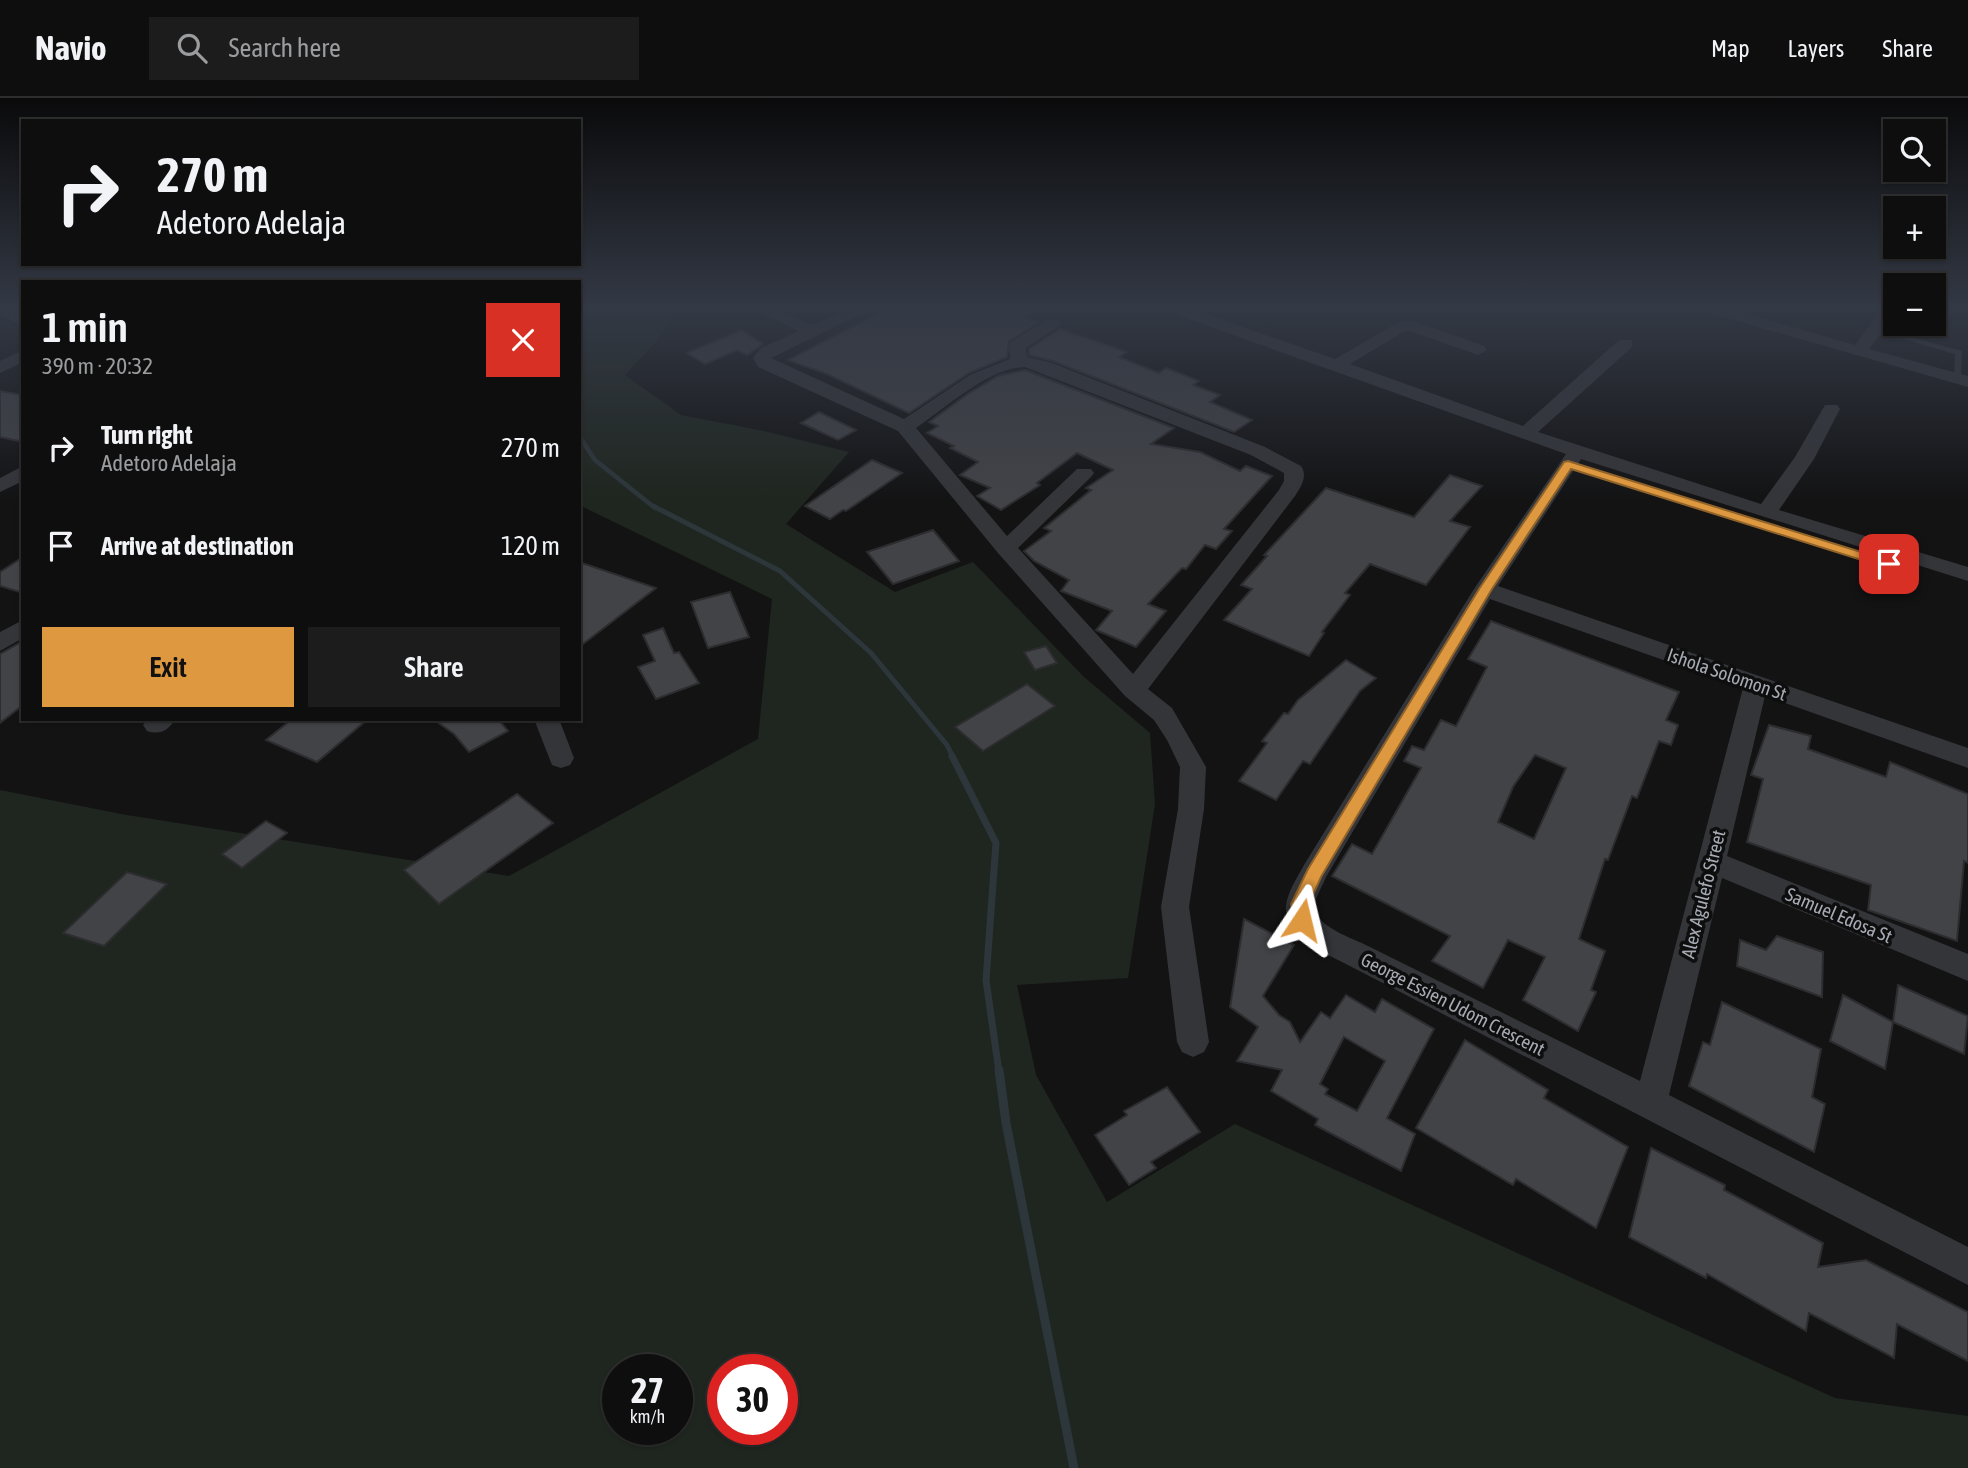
<!DOCTYPE html>
<html lang="en">
<head>
<meta charset="utf-8">
<style>
  body { margin:0; font-family:"Asap Condensed",sans-serif; background:#1c1c1d; color:#f1f3f6; height:100vh; display:flex; flex-direction:column; font-size:26px; white-space:nowrap }
  * { box-sizing:border-box; margin:0 }
  p { font-size:23px; color:#9b9c9e }
  .icon { flex:none; width:38px; height:38px; fill:none; stroke:currentColor; stroke-width:2; stroke-linecap:round; stroke-linejoin:round }
  .map { position:relative; flex:1; overflow:hidden }
  .details { position:absolute; left:21px; top:182px; width:560px; height:441px; display:flex; flex-direction:column; background:#0e0e0f; border-radius:0px; box-shadow:0 2px 5px #0004,0 0 0 2px #2e2e2f }
  .details>* { flex:none }
  .banner { position:absolute; left:21px; top:21px; width:560px; height:147px; border-radius:0px; box-shadow:0 2px 5px #0004,0 0 0 2px #2e2e2f; background:#0e0e0f; color:#f1f3f6; overflow:hidden }
  .buttons { position:absolute; left:1883px; top:21px; display:grid; gap:14px }
  .buttons a { display:grid; place-items:center; width:63px; height:63px; border-radius:0px; background:#0e0e0f; box-shadow:0 2px 5px #0004,0 0 0 2px #2e2e2f; font-size:35px }
  .speed { position:absolute; left:602px; top:1256px; display:flex; gap:14px; font-size:35px; font-weight:700; text-align:center }
  .speed>* { display:grid; place-content:center; width:91px; height:91px; border-radius:50%; background:#0e0e0f; box-shadow:0 2px 5px #0004,0 0 0 2px #2e2e2f; line-height:1 }
  .speed small { font-size:18px; font-weight:400 }
  .speed .limit { border:10px solid #d22; background:#fff; color:#111 }
  .pin { position:absolute; display:grid; place-items:center; width:60px; height:60px; color:#fff; margin:-30px; border-radius:14px; box-shadow:0 4px 10px #0006 }
  .me { position:absolute; width:77px; margin:-38px; rotate:10deg; stroke-linejoin:round; filter:drop-shadow(0 0 5px #0008) }
  .turn { display:flex; align-items:center; gap:24px; height:147px; padding:0 21px; font-size:32px }
  .turn .icon { width:91px; height:91px; stroke-width:2.5 }
  .turn b { display:block; font-size:49px; line-height:60px }
  .round { display:grid; place-items:center; flex:none; width:74px; height:74px; border-radius:0px; background:#1c1c1d }
  .headline { display:flex; align-items:center; justify-content:space-between; height:119px; padding:0 21px }
  h1 { font-size:42px; font-weight:600; line-height:52px }
  .primary-button { display:flex; gap:14px; margin-top:auto; padding:14px 21px }
  .primary-button a { flex:1; height:80px; border-radius:0px; background:#de9840; color:#111; font-size:28px; font-weight:600; line-height:80px; text-align:center }
  .primary-button a+a { background:#1c1c1d; color:#f1f3f6 }
  ul { padding:0; list-style:none }
  li { display:flex; align-items:center; gap:21px; height:98px; padding:0 21px }
  li div { flex:1 }
  li b { display:block; font-size:26px }
  li em { font-style:normal }
  header { display:flex; align-items:center; gap:42px; box-sizing:border-box; height:98px; padding:0 35px; background:#0e0e0f; border-bottom:2px solid #2e2e2f }
  header strong { font-size:33px }
  nav { display:flex; gap:38px; margin-inline-start:auto; font-size:24px }
  .search { width:490px; height:63px; background:#1c1c1d; display:flex; align-items:center; gap:18px; box-sizing:border-box; padding:0 24px; border-radius:0px; color:#9b9c9e; font-size:26px }
  .map>svg:first-child { display:block }
</style>
</head>
<body>
<header>
<strong>Navio</strong>
<div class="search"><svg class="icon" aria-label="search" viewBox="0 0 24 24"><circle cx="10" cy="10" r="6"/><path d="M15 15l6 6"/></svg>Search here</div>
<nav><a>Map</a><a>Layers</a><a>Share</a></nav>
</header>
<div class="map">
<svg width="1968" height="1370" viewBox="0 0 1968 1370">
  <rect width="100%" height="100%" fill="#131314"/>
  <!-- green -->
  <path fill="#1f261f" fill-rule="evenodd" d="M579,211H675L656,244L625,277L681,317L764,333L849,354L786,426L895,494L973,464L1083,578L1150,635L1155,706L1128,880L1017,887L1036,977L1107,1104L1235,1026L1835,1300L1968,1318V1370H0V692L121,716L509,778L758,641L772,501L579,407ZM618,1272H677V1332H618ZM723,1272H782V1332H723Z"/>
  <g fill="none" stroke-linecap="round" stroke-linejoin="round">
    <!-- stream-far3 -->
    <polyline stroke="#2d363b" stroke-width="4.5" points="579,338 595,362 655,410"/>
    <!-- stream-far2 -->
    <polyline stroke="#2d363b" stroke-width="5" points="653,408 780,473 871,555 947,647 953,659"/>
    <!-- stream-far1 -->
    <polyline stroke="#2d363b" stroke-width="7" points="952,658 996,745 986,882 999,974"/>
    <!-- stream -->
    <polyline stroke="#2d363b" stroke-width="9" points="999,972 1006,1025 1074,1370"/>
  </g>
  <!-- building -->
  <g fill="#424347" stroke="#2d2d30" stroke-width="2" fill-rule="evenodd">
    <polygon points="887,211 1039,211 1024,219 1039,224 1009,243 1007,259 969,275 909,315 827,276 788,262"/>
    <polygon points="1060,231 1127,254 1119,259 1159,275 1166,270 1199,283 1193,287 1220,297 1210,304 1252,322 1234,334 1053,263 1029,257 1029,251"/>
    <polygon points="742,232 763,246 747,257 737,252 705,266 687,255"/>
    <polygon points="1025,272 1174,330 1151,346 1200,354 1240,373 1246,368 1272,378 1224,431 1232,433 1216,451 1205,447 1186,471 1182,470 1148,506 1166,513 1136,549 1096,532 1112,513 1061,493 1069,482 1034,463 1024,453 1051,433 1044,430 1091,392 1086,390 1113,372 1077,355 1037,385 1040,387 1001,412 977,398 990,390 960,377 978,364 950,350 954,348 927,335 938,328 929,324 969,295 998,278"/>
    <polygon points="0,293 23,297 23,344 0,339"/>
    <polygon points="819,314 856,332 838,342 801,325"/>
    <polygon points="872,362 902,375 846,413 843,412 830,421 805,408"/>
    <polygon points="1450,377 1482,388 1450,423 1470,429 1426,487 1370,466 1345,495 1350,497 1322,534 1324,535 1309,558 1224,522 1252,491 1241,487 1267,458 1264,457 1326,390 1414,419"/>
    <polygon points="933,432 959,463 893,486 867,454"/>
    <polygon points="23,459 23,495 0,488 0,474"/>
    <polygon points="579,464 656,490 579,549"/>
    <polygon points="730,494 749,539 708,550 691,504"/>
    <path d="M1491,523L1679,594L1666,622L1678,627L1671,647L1659,643L1637,700L1632,698L1608,762L1605,761L1579,841L1605,853L1591,892L1596,894L1578,933L1523,902L1545,859L1508,842L1483,890L1432,863L1450,838L1332,778L1352,746L1372,756L1421,670L1404,663L1412,648L1424,652L1441,622L1456,628L1487,569L1468,561ZM1535,657L1566,670L1534,741L1498,724L1513,689Z"/>
    <polygon points="663,530 674,555 679,554 699,585 656,601 638,569 655,563 643,537"/>
    <polygon points="23,543 23,607 0,625 0,556"/>
    <polygon points="1046,548 1057,565 1035,572 1024,554"/>
    <polygon points="1346,562 1376,580 1360,593 1310,666 1303,663 1276,702 1239,683 1267,645 1262,643 1284,615 1288,616 1298,602"/>
    <polygon points="1027,586 1055,608 983,653 955,629"/>
    <polygon points="292,621 368,621 317,664 266,642"/>
    <polygon points="433,621 498,621 508,633 469,654 454,636"/>
    <polygon points="1769,627 1811,638 1808,651 1886,679 1890,664 1968,696 1968,765 1964,763 1957,843 1868,812 1871,787 1747,744 1763,681 1751,677"/>
    <polygon points="517,696 553,725 439,806 404,772"/>
    <polygon points="266,723 287,735 242,770 222,756"/>
    <polygon points="127,774 167,786 104,848 63,835"/>
    <path d="M1244,821L1294,847L1263,898L1279,917L1290,924L1300,944L1321,914L1330,920L1346,897L1375,914L1382,901L1434,931L1387,1020L1415,1036L1401,1073L1315,1027L1318,1021L1271,993L1282,972L1237,963L1258,929L1230,909ZM1344,939L1385,963L1357,1013L1325,996L1328,991L1320,986Z"/>
    <polygon points="1777,838 1823,854 1822,899 1737,868 1740,842 1766,852"/>
    <polygon points="1898,887 1968,918 1964,956 1893,924"/>
    <polygon points="1843,897 1893,924 1885,971 1830,943"/>
    <polygon points="1722,904 1821,951 1812,999 1825,1006 1814,1054 1689,988 1703,944 1710,947"/>
    <polygon points="1465,942 1548,992 1544,1000 1628,1049 1596,1130 1516,1081 1513,1087 1416,1030"/>
    <polygon points="1167,989 1200,1034 1151,1064 1156,1070 1129,1087 1095,1037 1127,1017 1124,1013"/>
    <polygon points="1651,1050 1725,1087 1724,1092 1823,1145 1818,1169 1866,1162 1968,1214 1968,1263 1897,1226 1894,1260 1809,1215 1806,1233 1707,1176 1706,1180 1629,1139"/>
  </g>
  <g fill="none" stroke-linecap="round" stroke-linejoin="round">
    <!-- service -->
    <polygon fill="#343539" fill-rule="evenodd" points="1900,236 1962,253 1961,283 1954,281 1955,256 1900,240"/>
    <!-- minor -->
    <g fill="#343539" fill-rule="evenodd">
      <polygon points="0,211 12,211 23,216 23,228 0,217"/>
      <path d="M753,211H775L813,227L850,211H871L771,260L904,321L970,277L1010,261L1009,248L1011,244L1047,222H1059L1061,225L1059,228L1026,250L1027,259L1052,265L1265,349L1301,368C1308,378 1301,389 1295,398L1148,591L1172,610L1206,669L1204,711L1189,809L1209,944L1204,954L1193,959L1182,954L1177,944L1161,809L1178,711L1180,669L1167,642L1154,622L1125,598L998,455L898,333L758,269L753,260L761,250L799,233ZM1025,269L1251,357L1284,375V383L1279,392L1133,576L1018,450L1091,379L1094,375L1091,371H1077L1007,438L916,330C944,311 990,269 1025,269Z"/>
      <path d="M1167,211H1191L1335,261L1399,224H1417L1484,248L1487,252L1478,257L1410,233L1403,234L1350,266L1523,328L1619,242H1631L1633,246L1631,250L1538,334L1761,406L1795,359L1825,307H1837L1840,311L1814,361L1779,412L1968,469V483L1581,361L1498,488L1968,650V670L1765,598L1727,758L1968,856V883L1722,780L1669,997L1968,1149V1187L1346,866C1323,854 1283,840 1286,808C1287,795 1298,778 1304,767L1474,491L1566,356L1169,214ZM1490,501L1743,590L1640,983L1368,848C1352,840 1310,827 1315,805C1317,796 1323,787 1326,779Z"/>
      <polygon points="1704,211 1730,211 1855,247 1882,211 1895,211 1895,215 1869,251 1968,278 1968,289 1706,214"/>
      <polygon points="23,252 23,264 0,275 0,263"/>
      <polygon points="23,368 23,383 0,394 0,380"/>
      <polygon points="23,522 23,540 0,553 0,534"/>
      <path d="M147,621H175C168,633 160,637 147,633L143,627Z"/>
      <polygon points="534,621 559,621 574,660 570,667 561,670 552,667"/>
    </g>
  </g>
  <!-- sky -->
  <linearGradient id="sky" x2="0" y2="1"><stop stop-color="#0a0a0b"/><stop offset="0.52" stop-color="#333945"/><stop offset="1" stop-color="#333945" stop-opacity="0"/></linearGradient>
  <rect width="1968" height="403" fill="url(#sky)"/>
  <!-- route -->
  <polygon fill="#de9840" stroke="#90632a" stroke-width="2" points="1568,363 1893,464 1895,466 1889,470 1884,469 1571,371 1492,491 1321,779 1309,806 1311,822 1308,828 1302,830 1296,828 1291,806 1308,771 1479,491 1564,364"/>
  <g text-anchor="middle" dominant-baseline="central" stroke-width="7" stroke-linejoin="round" paint-order="stroke">
    <!-- street labels -->
    <g font-size="19" fill="#a6abb3" stroke="#0e0e0f">
      <text transform="translate(1727 576) rotate(19)">Ishola Solomon St</text>
      <text transform="translate(1703 796) rotate(-76)">Alex Agulefo Street</text>
      <text transform="translate(1839 817) rotate(23)">Samuel Edosa St</text>
      <text transform="translate(1453 906) rotate(27)">George Essien Udom Crescent</text>
    </g>
  </g>
</svg>
<div class="buttons">
<a><svg class="icon" aria-label="search" viewBox="0 0 24 24"><circle cx="10" cy="10" r="6"/><path d="M15 15l6 6"/></svg></a>
<a>+</a>
<a>−</a>
</div>
<div class="speed"><div>27<small>km/h</small></div><div class="limit">30</div></div>
<div class="pin" style="left:1889px;top:466px;background:#d93025"><svg class="icon" aria-label="arrive" viewBox="0 0 24 24"><path d="M6 21V4h12l-3 4 3 4H6"/></svg></div>
<svg class="me" style="left:1302px;top:822px" viewBox="-20 -20 40 40"><path d="M0-17L14 15 0 8-14 15z" fill="#de9840" stroke="#fff" stroke-width="4"/></svg>
<div class="banner">
<div class="turn"><svg class="icon" aria-label="right" viewBox="0 0 24 24"><path d="M7 20v-9h11M14 6l5 5-5 5"/></svg><div><b>270 m</b>Adetoro Adelaja</div></div>
</div>
<section class="details">
<div class="headline"><div><h1>1 min</h1><p>390 m · 20:32</p></div><a class="round" style="background:#d93025;color:#fff"><svg class="icon" aria-label="close" viewBox="0 0 24 24"><path d="M6 6l12 12M18 6L6 18"/></svg></a></div>
<ul>
<li><svg class="icon" aria-label="right" viewBox="0 0 24 24"><path d="M7 20v-9h11M14 6l5 5-5 5"/></svg><div><b>Turn right</b><p>Adetoro Adelaja</p></div><em>270 m</em></li>
<li><svg class="icon" aria-label="arrive" viewBox="0 0 24 24"><path d="M6 21V4h12l-3 4 3 4H6"/></svg><div><b>Arrive at destination</b></div><em>120 m</em></li>
</ul>
<div class="primary-button"><a>Exit</a><a>Share</a></div>
</section>
</div>
</body>
</html>
